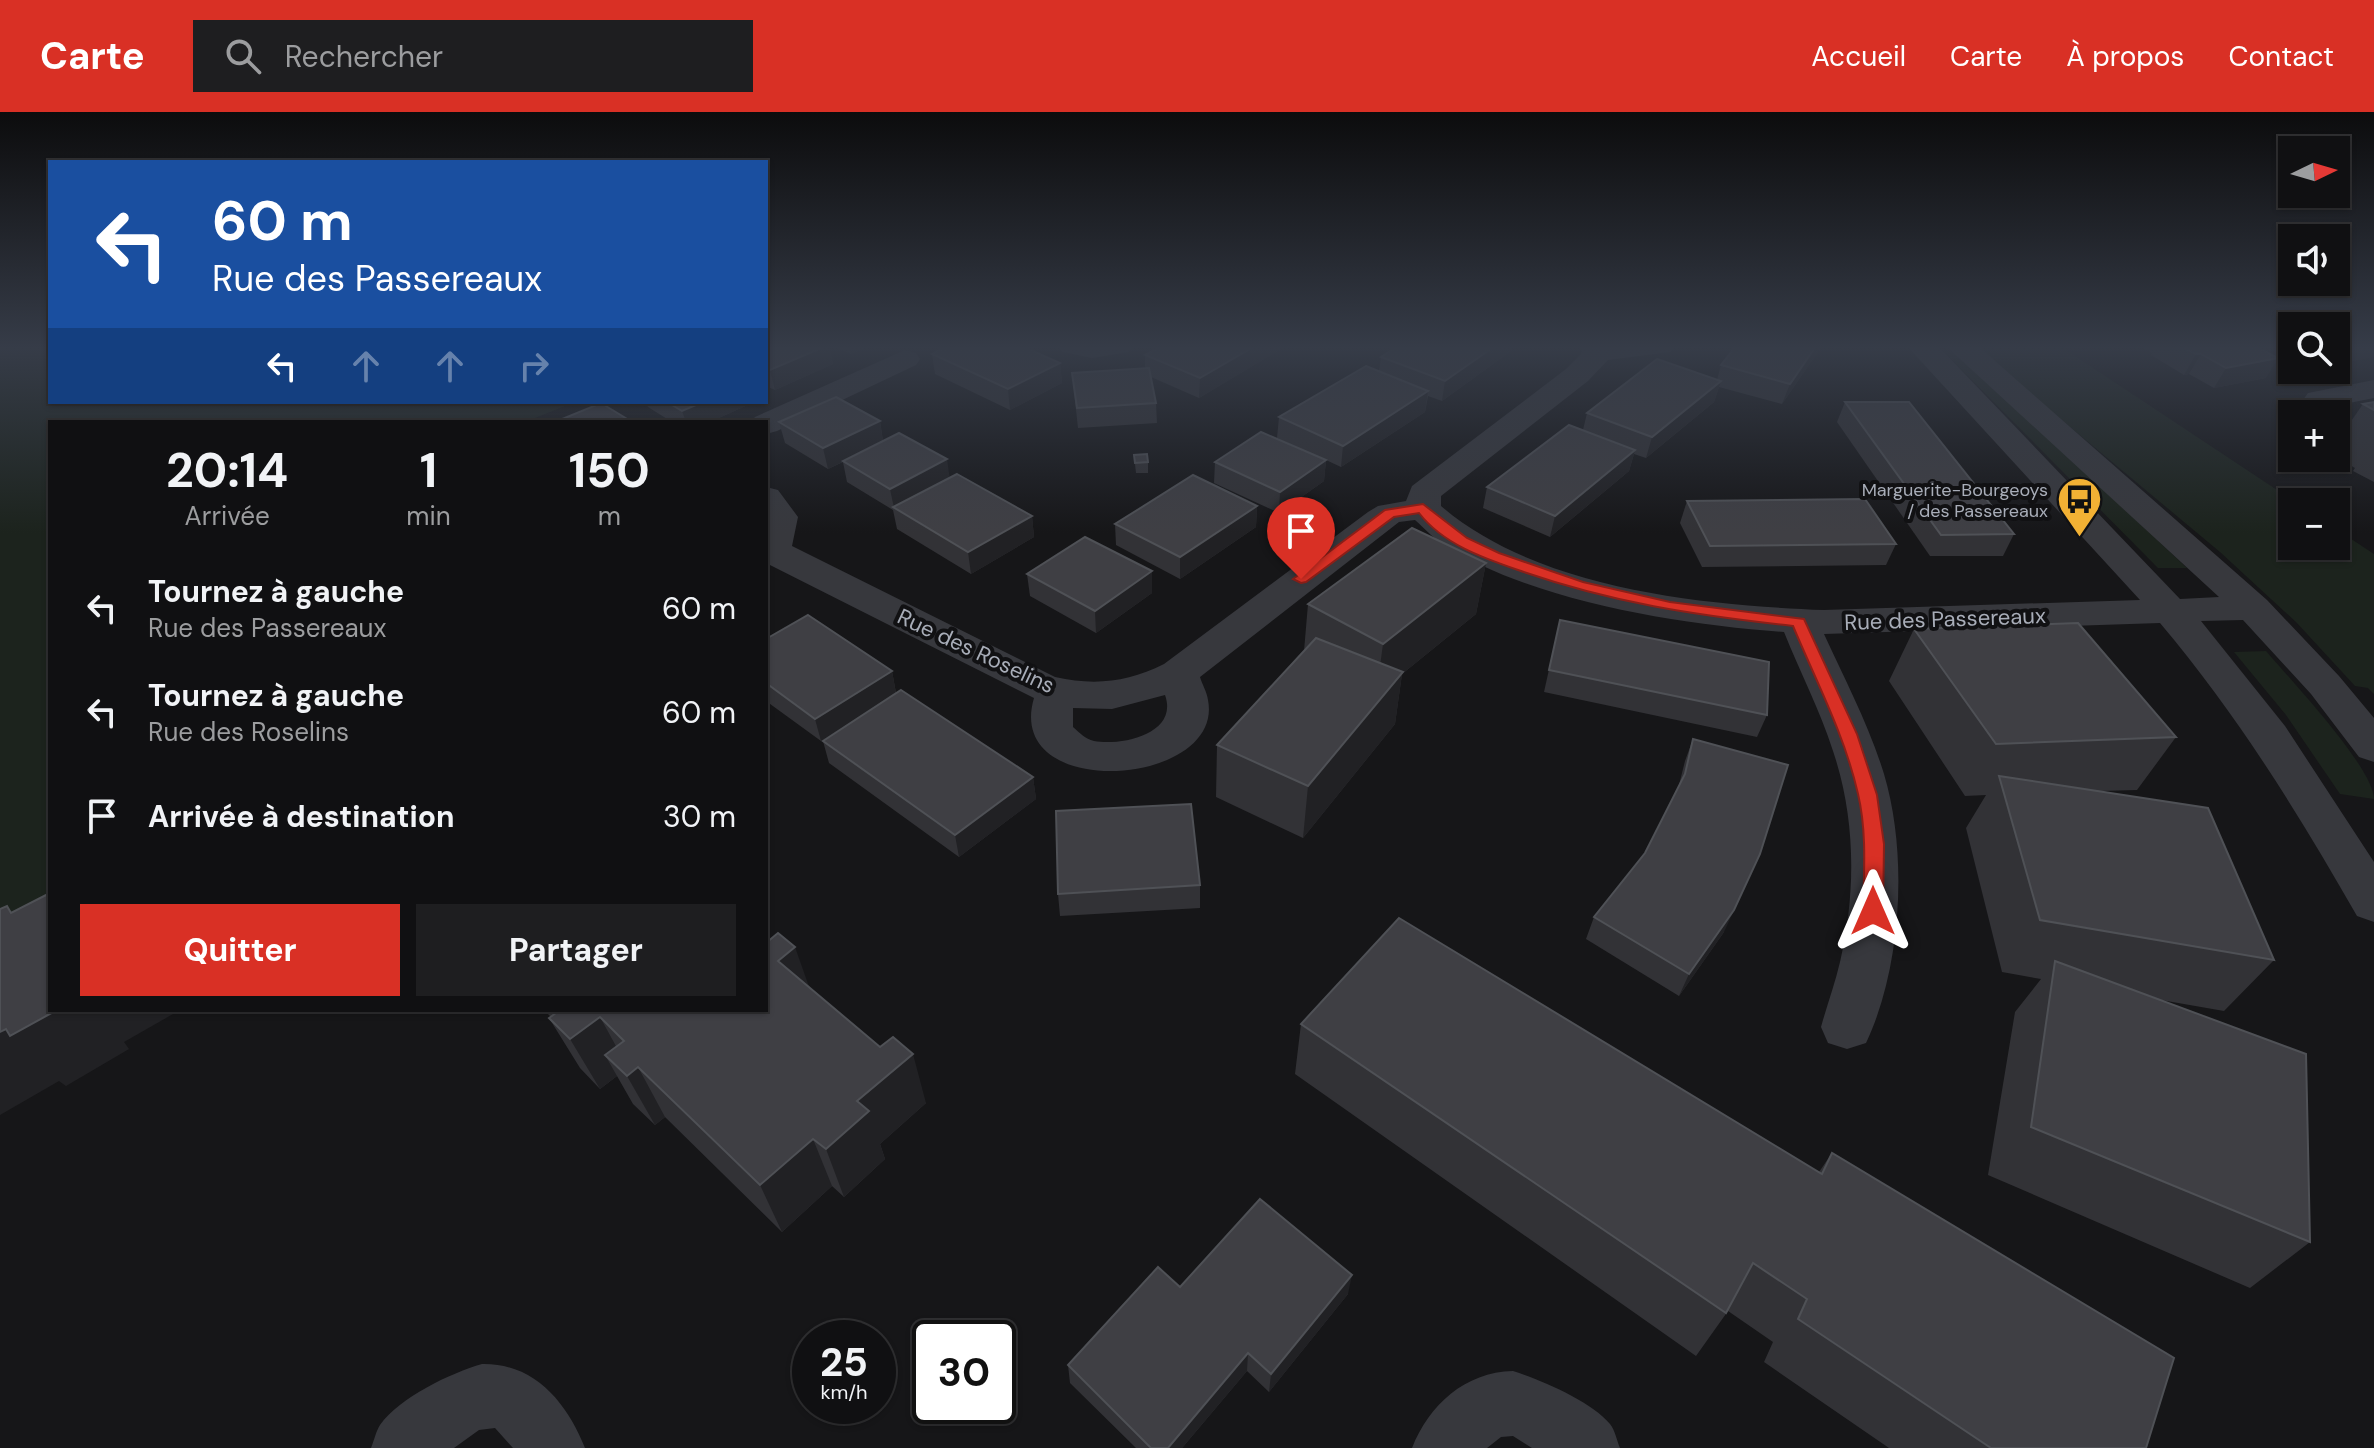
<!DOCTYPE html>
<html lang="fr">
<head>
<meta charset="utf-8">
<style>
  body { margin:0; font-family:"DM Sans",sans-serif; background:#1e1e20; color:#f1f3f6; height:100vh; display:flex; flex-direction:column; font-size:30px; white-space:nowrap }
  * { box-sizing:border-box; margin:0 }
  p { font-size:26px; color:#9c9d9f }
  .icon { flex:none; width:44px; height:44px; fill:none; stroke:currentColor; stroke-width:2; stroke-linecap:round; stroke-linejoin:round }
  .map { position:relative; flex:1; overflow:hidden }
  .panel { position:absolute; left:48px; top:308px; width:720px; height:592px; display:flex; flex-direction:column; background:#101012; border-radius:0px; box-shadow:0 2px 6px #0004,0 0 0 2px #303032 }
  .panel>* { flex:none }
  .guide { position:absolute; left:48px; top:48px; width:720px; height:244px; border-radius:0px; box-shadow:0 2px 6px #0004,0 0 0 2px #303032; background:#1a4fa0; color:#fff; overflow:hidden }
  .needle { width:52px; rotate:85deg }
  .fabs { position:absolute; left:2278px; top:24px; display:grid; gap:16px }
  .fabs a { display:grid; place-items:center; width:72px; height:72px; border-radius:0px; background:#101012; box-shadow:0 2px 6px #0004,0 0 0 2px #303032; font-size:40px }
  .speed { position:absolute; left:792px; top:1208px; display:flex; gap:16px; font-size:40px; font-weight:700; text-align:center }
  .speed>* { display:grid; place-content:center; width:104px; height:104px; border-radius:50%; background:#101012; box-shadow:0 2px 6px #0004,0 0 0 2px #303032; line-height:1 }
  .speed small { font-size:20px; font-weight:400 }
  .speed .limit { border:4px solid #111; border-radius:12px; background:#fff; color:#111 }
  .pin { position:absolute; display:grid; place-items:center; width:68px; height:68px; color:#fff; margin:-82px -34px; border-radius:50% 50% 50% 0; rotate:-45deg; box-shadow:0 0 8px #0007 }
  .pin .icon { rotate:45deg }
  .me { position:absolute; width:88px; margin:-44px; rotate:0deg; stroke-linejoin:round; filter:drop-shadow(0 0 6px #0008) }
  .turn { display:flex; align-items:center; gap:28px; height:168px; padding:0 32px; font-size:36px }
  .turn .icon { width:104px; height:104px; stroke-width:2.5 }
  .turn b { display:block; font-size:56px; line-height:68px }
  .lanes { display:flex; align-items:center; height:76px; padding:0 32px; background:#0003; justify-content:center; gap:40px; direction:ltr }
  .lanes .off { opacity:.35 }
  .eta { display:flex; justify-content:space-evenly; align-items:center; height:136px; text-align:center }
  .eta b { font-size:48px; font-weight:700; line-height:56px }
  .primary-button { display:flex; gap:16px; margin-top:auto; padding:16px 32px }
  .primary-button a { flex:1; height:92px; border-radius:0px; background:#d93025; color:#fff; font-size:32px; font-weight:700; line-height:92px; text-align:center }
  .primary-button a+a { background:#1e1e20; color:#f1f3f6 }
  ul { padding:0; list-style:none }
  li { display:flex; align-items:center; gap:24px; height:104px; padding:0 32px }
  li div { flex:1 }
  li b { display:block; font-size:30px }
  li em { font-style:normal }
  header { display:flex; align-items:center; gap:48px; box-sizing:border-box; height:112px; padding:0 40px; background:#d93025; color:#fff }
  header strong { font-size:38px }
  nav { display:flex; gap:44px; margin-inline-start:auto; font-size:28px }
  .search { width:560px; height:72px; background:#1e1e20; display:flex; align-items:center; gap:20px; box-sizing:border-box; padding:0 28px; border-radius:0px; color:#9c9d9f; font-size:30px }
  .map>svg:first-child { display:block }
</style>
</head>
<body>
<header>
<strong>Carte</strong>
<div class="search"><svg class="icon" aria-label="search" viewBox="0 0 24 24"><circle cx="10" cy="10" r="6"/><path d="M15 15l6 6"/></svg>Rechercher</div>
<nav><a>Accueil</a><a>Carte</a><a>À propos</a><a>Contact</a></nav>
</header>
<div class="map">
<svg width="2374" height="1336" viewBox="0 0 2374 1336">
  <rect width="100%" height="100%" fill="#161618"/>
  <!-- green -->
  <g fill="#1c231d">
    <polygon points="6,234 50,234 50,290 575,290 525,310 50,310 50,784 0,806 0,236"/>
    <polygon points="1973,234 2060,234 2295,390 2292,390 2292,434 2336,434 2336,417 2374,442 2374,582 2368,576 2355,574 2296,510 2220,440"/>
    <polygon points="1955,238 2187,456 2158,456 1943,239"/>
    <path d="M2266,539C2289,566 2374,656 2374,687L2340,682L2286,603L2234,540Z"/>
  </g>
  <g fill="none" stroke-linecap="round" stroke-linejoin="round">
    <!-- minor -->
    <g fill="#37383d" fill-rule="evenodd">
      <polygon points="1058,234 1134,234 1129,240 1092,246 1063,240"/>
      <path d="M1583,234H1675L1670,240L1608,248L1588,269L1441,384V394C1538,477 1700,493 1824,498L2140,488L1907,234H1938L2180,487L2219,485L1946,234H1978L2267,488L2339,564L2374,606V650L2359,645L2311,582L2243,508L2201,509L2285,614L2374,750V810L2357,804C2298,701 2237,602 2160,511L1824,522C1845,568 1869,613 1884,662C1908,742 1902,855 1866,931L1847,937L1828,931L1821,915C1827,893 1835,872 1840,850C1856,781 1856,707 1833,639C1820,598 1800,560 1784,520C1681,513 1530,489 1443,432C1433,426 1424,416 1415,408L1399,410L1200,565C1202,572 1207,580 1208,588C1225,675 1003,691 1034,586L766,451V375L778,378L798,405L792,434L1055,565C1095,574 1128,570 1164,552L1368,400L1378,394L1406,389L1412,374L1566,257L1581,242ZM1165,583C1179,622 1121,634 1094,629C1085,627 1080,621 1073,615V596L1112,597Z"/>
      <polygon points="905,238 916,241 920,247 916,253 777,319 766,322 766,310 751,310 755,305"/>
      <polygon points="2374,268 2374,286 2319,297 2308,295 2303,288 2308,281"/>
      <path d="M482,1252C535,1251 567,1291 585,1336H513L495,1316L479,1318L454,1336H371C374,1329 376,1319 380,1313C400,1285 451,1261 482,1252Z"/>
      <path d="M1513,1259C1541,1268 1591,1289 1610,1312C1615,1318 1617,1329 1620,1336H1532L1513,1324L1501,1325L1487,1336H1412C1429,1293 1465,1260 1513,1259Z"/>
    </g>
  </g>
  <!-- wall -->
  <g fill="#323236">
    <polygon points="766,234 829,234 833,252 775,278 766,274"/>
    <polygon points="834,234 869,234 851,242"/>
    <polygon points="1162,234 1286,234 1199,286 1151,265 1156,291 1157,311 1078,316 1072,261 1145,256 1145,243"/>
    <polygon points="1398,234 1512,234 1511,239 1442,289 1428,284 1425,300 1341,355 1326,348 1324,369 1279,401 1214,371 1215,350 1314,343 1277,326 1279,305 1379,259 1381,245"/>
    <polygon points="1736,234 1822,234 1782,292 1719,275 1714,290 1646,346 1634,342 1629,359 1550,425 1483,396 1487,375 1583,318 1587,301 1717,268 1721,253"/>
    <polygon points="2139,234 2255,234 2266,266 2214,276 2189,262 2184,263 2151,243 2152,241"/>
    <polygon points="2336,234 2374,234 2374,245 2340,251 2336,249"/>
    <polygon points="932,242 1060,251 1062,271 1010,298 935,262"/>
    <polygon points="646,290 751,290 752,291 710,310 672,310 648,295"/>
    <polygon points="1845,290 2014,422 2003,444 1930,444 1837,310"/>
    <polygon points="2374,290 2374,370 2353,359 2355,356 2336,345 2336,331 2363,292"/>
    <polygon points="880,309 883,329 950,366 1032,404 1034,425 971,462 897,417 893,398 847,370 843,350 828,357 785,331 779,310"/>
    <polygon points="1134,343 1148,350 1148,361 1136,361"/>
    <polygon points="1687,389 1896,432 1886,453 1702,455 1680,411"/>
    <polygon points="1257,394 1256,415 1180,467 1116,433 1115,412"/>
    <polygon points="1486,451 1476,502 1402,562 1395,612 1303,726 1216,685 1217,633 1304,539 1308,492"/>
    <polygon points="1027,462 1152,481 1096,521 1030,484"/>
    <polygon points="1560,508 1767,603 1757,625 1544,580"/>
    <polygon points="1914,517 2176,625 2137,678 2100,679 2274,848 2224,899 2161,888 2310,1130 2250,1176 1988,1063 2015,900 2041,867 2002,860 1966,716 1986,683 1965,684 1889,569"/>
    <polygon points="766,527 892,559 896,581 1033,665 1036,687 959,745 829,651 823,629 887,587 821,629 766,589"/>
    <polygon points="1693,627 1724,820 1679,884 1586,827 1594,805 1645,741 1679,673 1685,649"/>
    <polygon points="1200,773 1200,796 1060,804 1058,782"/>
    <polygon points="809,875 926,991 880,1032 885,1047 844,1085 832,1074 782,1120 665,1005 655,1013 633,992 617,964 600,977 580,956 549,906 551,905 544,898 766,898"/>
    <polygon points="1301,912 1819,1060 1832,1041 2146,1336 1889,1336 1764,1250 1773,1230 1728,1199 1696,1244 1295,962"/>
    <polygon points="1180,1175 1348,1182 1269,1280 1247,1259 1182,1336 1136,1336 1070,1271 1068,1253"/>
  </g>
  <!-- shaded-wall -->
  <g fill="#212124">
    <polygon points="826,234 829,234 833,252 775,278 770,258"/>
    <polygon points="849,234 869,234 851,242"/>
    <polygon points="1255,234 1286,234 1199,286 1200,266"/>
    <polygon points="1495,234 1512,234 1511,239 1442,289 1445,269"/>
    <polygon points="1816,234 1822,234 1782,292 1790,272"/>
    <polygon points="2352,234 2374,234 2374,245 2340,251"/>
    <polygon points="2196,242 2201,242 2189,262 2184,263"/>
    <polygon points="2278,246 2266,266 2214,276 2226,256"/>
    <polygon points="1060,251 1062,271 1010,298 1008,277"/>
    <polygon points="1721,269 1714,290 1646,346 1652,325"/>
    <polygon points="1428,279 1425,300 1341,355 1343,334"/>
    <polygon points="703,290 751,290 752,291 710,310 686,310 682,299"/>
    <polygon points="880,309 883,330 828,357 823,336"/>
    <polygon points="1635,338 1629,359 1550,425 1555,404"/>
    <polygon points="947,347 950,368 894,396 890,377"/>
    <polygon points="1326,348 1324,369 1279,401 1280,380"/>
    <polygon points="1257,394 1256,415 1180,467 1180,445"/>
    <polygon points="1032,404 1034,425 971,462 968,440"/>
    <polygon points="1486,451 1476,502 1402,562 1395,612 1303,726 1308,674 1376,584 1383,532"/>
    <polygon points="1152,459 1152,481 1096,521 1095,499"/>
    <polygon points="892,559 896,582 821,629 815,607"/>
    <polygon points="1033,665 1036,687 959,745 955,723"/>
    <polygon points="1760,742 1724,820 1679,884 1689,862"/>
    <polygon points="795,835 813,886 778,849"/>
    <polygon points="57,898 180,898 124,930 129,937 66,974 59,969 0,1003 0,920"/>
    <polygon points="600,905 628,956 605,943 617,964 600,977 570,927"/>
    <polygon points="913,942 926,991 880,1032 885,1047 844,1085 826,1037 857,989"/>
    <polygon points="638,955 665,1005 655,1013 627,964"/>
    <polygon points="813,1027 832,1074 782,1120 760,1073"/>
    <polygon points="1352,1163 1348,1182 1269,1280 1271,1262"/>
    <polygon points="1248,1241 1247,1259 1182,1336 1168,1336"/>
  </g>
  <!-- building -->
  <g fill="#3f3f44" stroke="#4f5156" stroke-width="2">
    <polygon points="766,234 826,234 770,258 766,256"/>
    <polygon points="948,234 1022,234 1060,251 1008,277 932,242"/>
    <polygon points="1162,234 1255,234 1200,266 1145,243"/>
    <polygon points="1398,234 1495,234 1445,269 1381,245"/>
    <polygon points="1736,234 1816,234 1790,272 1721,253"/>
    <polygon points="2180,234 2255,234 2278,246 2226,256 2201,242 2196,242"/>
    <polygon points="1657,247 1721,269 1652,325 1587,301"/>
    <polygon points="1366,254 1428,279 1343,334 1279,305"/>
    <polygon points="1149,256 1156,291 1077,296 1072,261"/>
    <polygon points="836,285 880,309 823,336 779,310"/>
    <polygon points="667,290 703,290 682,299"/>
    <polygon points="1845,290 1909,290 2014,422 1941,423"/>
    <polygon points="2374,290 2374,298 2363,292"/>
    <polygon points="601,291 632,310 555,310"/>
    <polygon points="1569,313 1635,338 1555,404 1487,375"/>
    <polygon points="1261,320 1326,348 1280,380 1215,350"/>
    <polygon points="899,321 947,347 890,377 843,349"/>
    <polygon points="1147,342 1148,350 1135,351 1134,343"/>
    <polygon points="957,362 1032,404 968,440 893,395"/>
    <polygon points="1193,363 1257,394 1180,445 1115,412"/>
    <polygon points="1865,387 1896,432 1710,434 1687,389"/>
    <polygon points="1412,416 1486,451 1383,532 1308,492"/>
    <polygon points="1085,425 1152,459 1095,499 1027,462"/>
    <polygon points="808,503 892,559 815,607 766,571 766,527"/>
    <polygon points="1560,508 1769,550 1767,603 1549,558"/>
    <polygon points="2078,511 2176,625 1996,632 1914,517"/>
    <polygon points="1316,526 1403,560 1308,674 1217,633"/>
    <polygon points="901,578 1033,665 955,723 823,629"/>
    <polygon points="1693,627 1788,653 1760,742 1734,798 1689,862 1594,805 1645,741 1685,662"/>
    <polygon points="1999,664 2208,696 2274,848 2040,808"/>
    <polygon points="1191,692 1200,773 1058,782 1056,699"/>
    <polygon points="50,781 50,898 57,898 10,924 6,917 0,920 0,797 7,794 11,801"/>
    <polygon points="1399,806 1822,1062 1832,1041 2174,1246 2146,1336 1991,1336 1798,1207 1807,1187 1753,1151 1726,1201 1301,912"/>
    <polygon points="778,821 795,835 778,849 880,935 893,925 913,942 857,989 869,999 826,1037 813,1027 760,1073 638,955 627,964 605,943 624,929 600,905 570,927 549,906 560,898 766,898 766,831"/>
    <polygon points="2055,849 2306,942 2310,1130 2031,1015"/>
    <polygon points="1260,1087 1352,1163 1271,1262 1248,1241 1168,1336 1151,1336 1068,1253 1158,1155 1180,1175"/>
  </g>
  <!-- sky -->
  <linearGradient id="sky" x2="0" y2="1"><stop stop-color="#0c0c0d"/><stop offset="0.56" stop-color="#363c48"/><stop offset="1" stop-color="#363c48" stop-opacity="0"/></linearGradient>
  <rect width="2374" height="421" fill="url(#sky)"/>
  <!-- route -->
  <path fill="#d93025" stroke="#8d1f18" stroke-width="2" d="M1423,392L1467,426L1499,441L1583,470L1670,490L1804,507L1857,622L1877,683L1884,732L1883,799L1880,805H1866L1863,799C1864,760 1867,720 1858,682C1845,624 1816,569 1793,514C1694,503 1612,491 1518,458C1483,446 1443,432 1419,401L1394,405L1306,470L1301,471L1293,467L1385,398Z"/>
  <!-- icons -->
  <defs>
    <symbol id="bus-pin" viewBox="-11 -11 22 30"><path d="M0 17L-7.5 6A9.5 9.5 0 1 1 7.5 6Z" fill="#f2b134" stroke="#111113"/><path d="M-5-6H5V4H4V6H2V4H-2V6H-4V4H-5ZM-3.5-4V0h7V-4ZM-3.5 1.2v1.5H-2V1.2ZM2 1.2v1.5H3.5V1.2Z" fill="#111"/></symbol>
  </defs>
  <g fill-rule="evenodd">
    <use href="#bus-pin" x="2054" y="362" width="51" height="69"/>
  </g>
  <g text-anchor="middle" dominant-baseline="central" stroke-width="8" stroke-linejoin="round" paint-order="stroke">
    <!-- far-poi labels -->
    <g font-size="18" fill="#a8adb8" stroke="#111113" text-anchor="end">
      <text x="2048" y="378">Marguerite-Bourgeoys<tspan x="2048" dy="21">/ des Passereaux</tspan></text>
    </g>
    <!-- street labels -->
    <g font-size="22" fill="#a8adb8" stroke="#111113">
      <text transform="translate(1945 507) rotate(-2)">Rue des Passereaux</text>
      <text transform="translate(976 539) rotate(25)">Rue des Roselins</text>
    </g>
  </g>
</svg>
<div class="fabs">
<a><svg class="needle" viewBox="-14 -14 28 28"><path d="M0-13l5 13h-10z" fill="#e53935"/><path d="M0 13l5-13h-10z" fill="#9c9d9f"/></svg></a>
<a><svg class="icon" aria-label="sound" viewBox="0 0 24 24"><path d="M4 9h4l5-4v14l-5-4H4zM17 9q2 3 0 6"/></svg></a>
<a><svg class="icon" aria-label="search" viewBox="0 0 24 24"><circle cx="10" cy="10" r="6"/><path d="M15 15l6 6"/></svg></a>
<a>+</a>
<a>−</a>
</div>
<div class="speed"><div>25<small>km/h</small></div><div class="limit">30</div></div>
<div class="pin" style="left:1301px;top:467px;background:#d93025"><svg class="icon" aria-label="arrive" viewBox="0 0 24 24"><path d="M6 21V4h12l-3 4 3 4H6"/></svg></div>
<svg class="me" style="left:1873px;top:799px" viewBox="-20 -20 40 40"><path d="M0-17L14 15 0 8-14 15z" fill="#d93025" stroke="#fff" stroke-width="4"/></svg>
<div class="guide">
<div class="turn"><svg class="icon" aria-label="left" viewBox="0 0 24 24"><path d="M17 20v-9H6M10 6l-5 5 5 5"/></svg><div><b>60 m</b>Rue des Passereaux</div></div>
<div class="lanes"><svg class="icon" aria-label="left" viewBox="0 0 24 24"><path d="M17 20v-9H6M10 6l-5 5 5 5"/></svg><svg class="icon off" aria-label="ahead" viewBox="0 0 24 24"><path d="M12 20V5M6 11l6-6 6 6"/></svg><svg class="icon off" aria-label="ahead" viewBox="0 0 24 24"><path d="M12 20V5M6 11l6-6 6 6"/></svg><svg class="icon off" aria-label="right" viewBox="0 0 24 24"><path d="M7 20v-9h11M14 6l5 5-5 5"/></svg></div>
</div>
<section class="panel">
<div class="eta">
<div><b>20:14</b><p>Arrivée</p></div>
<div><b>1</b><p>min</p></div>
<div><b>150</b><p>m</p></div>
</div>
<ul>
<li><svg class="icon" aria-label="left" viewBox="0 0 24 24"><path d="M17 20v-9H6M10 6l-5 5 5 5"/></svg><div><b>Tournez à gauche</b><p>Rue des Passereaux</p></div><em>60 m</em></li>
<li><svg class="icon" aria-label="left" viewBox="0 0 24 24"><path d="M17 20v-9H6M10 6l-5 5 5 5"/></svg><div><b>Tournez à gauche</b><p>Rue des Roselins</p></div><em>60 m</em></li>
<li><svg class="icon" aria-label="arrive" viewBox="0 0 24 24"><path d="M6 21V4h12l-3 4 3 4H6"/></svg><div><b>Arrivée à destination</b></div><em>30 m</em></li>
</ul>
<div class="primary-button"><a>Quitter</a><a>Partager</a></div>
</section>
</div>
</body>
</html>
